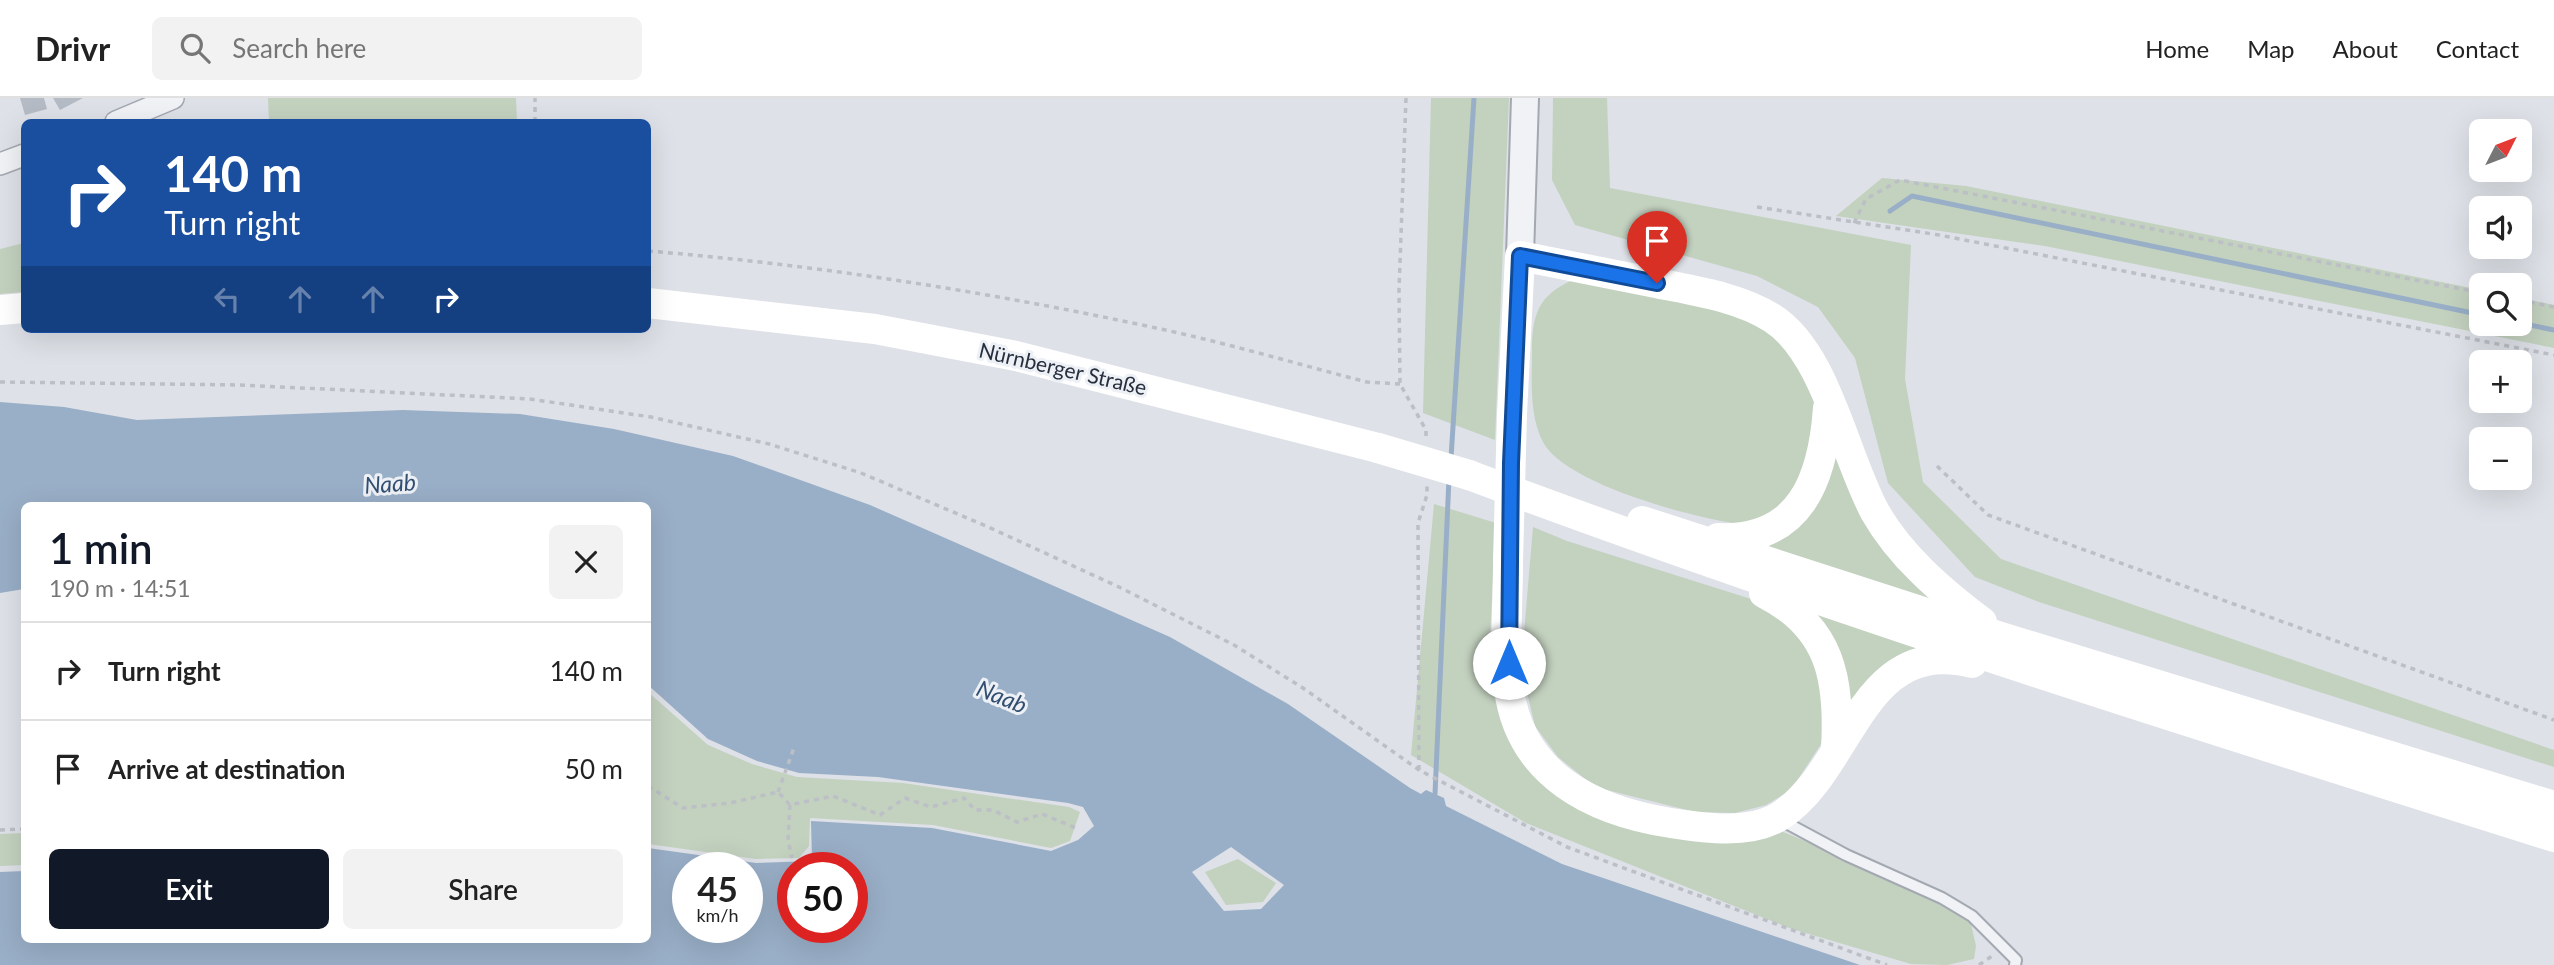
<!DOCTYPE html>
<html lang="en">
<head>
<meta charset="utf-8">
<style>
  body { margin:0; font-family:Lato,sans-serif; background:#f2f2f2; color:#222; height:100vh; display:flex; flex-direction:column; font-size:26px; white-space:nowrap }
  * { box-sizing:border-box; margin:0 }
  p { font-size:23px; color:#767676 }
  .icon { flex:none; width:38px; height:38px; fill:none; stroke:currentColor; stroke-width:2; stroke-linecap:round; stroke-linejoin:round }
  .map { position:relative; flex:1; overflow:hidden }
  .details { position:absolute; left:21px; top:404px; width:630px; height:441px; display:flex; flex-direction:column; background:#fff; border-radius:10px; box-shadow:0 7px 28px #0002 }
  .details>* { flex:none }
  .guide { position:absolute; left:21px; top:21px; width:630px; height:214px; border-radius:10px; box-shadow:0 7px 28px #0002; background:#1a4fa0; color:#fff; overflow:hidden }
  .needle { width:46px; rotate:48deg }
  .fabs { position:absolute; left:2469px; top:21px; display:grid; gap:14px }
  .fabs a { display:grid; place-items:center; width:63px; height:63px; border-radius:10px; background:#fff; box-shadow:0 7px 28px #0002; font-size:35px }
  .speed { position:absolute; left:672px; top:754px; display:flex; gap:14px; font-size:35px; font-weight:700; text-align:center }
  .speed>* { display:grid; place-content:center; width:91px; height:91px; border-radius:50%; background:#fff; box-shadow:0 7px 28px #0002; line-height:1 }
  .speed small { font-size:18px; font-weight:400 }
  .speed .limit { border:10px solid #d22; background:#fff; color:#111 }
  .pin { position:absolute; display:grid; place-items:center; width:60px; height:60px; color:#fff; margin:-72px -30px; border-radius:50% 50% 50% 0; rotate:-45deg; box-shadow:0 0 7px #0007 }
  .pin .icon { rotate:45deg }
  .me { position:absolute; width:77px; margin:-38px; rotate:0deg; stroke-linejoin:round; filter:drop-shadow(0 0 5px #0008) }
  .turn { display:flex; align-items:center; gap:24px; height:147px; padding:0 28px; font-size:32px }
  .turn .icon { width:91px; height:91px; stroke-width:2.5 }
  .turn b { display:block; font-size:49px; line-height:60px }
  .lanes { display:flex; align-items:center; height:66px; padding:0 28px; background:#0003; justify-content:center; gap:35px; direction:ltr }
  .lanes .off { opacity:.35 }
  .round { display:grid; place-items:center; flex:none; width:74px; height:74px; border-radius:10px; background:#f2f2f2 }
  .summary { display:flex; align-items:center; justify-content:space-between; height:119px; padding:0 28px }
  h1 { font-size:42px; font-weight:600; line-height:52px; color:#111827 }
  .action { display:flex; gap:14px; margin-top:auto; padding:14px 28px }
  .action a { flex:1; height:80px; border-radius:10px; background:#111827; color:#fff; font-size:28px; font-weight:600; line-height:80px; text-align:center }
  .action a+a { background:#f2f2f2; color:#222 }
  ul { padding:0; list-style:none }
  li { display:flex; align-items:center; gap:21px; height:98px; padding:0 28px; border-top:2px solid #e0e0e0 }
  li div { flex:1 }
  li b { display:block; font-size:26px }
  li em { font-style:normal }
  header { display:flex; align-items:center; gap:42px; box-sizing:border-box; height:98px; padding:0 35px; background:#fff; border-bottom:2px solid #e0e0e0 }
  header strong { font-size:33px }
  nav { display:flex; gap:38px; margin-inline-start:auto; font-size:24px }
  .search { width:490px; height:63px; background:#f2f2f2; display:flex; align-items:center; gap:18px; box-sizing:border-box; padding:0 24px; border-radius:10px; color:#767676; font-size:26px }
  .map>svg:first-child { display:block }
</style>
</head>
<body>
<header>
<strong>Drivr</strong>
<div class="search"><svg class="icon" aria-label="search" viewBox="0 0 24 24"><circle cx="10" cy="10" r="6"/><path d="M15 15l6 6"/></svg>Search here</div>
<nav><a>Home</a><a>Map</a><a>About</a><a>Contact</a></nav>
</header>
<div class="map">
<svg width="2554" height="867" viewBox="0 0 2554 867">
  <rect width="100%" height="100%" fill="#dee1e7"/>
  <!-- green -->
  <g fill="#c3d1bf">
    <polygon points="268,0 516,0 517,24 269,24"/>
    <polygon points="1431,0 1509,0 1495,342 1423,315"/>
    <polygon points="1553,0 1607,0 1610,90 1911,147 1905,281 1923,384 2001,461 2554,652 2554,669 2039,504 1975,479 1888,385 1855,260 1818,209 1757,178 1575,127 1552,82"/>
    <polygon points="1882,80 1966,88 2481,192 2482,226 2520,226 2520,200 2554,207 2554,250 2045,148 1836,118"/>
    <polygon points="24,145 24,194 0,196 0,151"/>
    <path d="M1573,182C1649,196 1776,200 1807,285C1810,292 1816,302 1816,310C1818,332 1807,367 1803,390L1757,428C1709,425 1566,388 1543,344C1529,317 1532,283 1532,254C1532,217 1538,197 1573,182Z"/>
    <polygon points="1835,347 1937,506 1769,449"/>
    <polygon points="1434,406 1496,425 1490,540 1496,594 1524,662 1681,741 1783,734 1922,790 1970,822 1976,848 1974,861 1947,867 1911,866 1792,831 1526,725 1411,657"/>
    <polygon points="1533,429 1567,443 1767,506 1790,522 1826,578 1825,640 1791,692 1766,707 1735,715 1695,714 1595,689 1558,659 1535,628 1526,590 1523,547"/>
    <polygon points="1811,509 1924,548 1849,619"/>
    <polygon points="648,594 708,647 752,666 797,679 903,685 1069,709 1080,714 1070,743 1051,750 933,727 810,720 809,748 799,760 756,761 648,746"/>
    <polygon points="24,735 24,767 0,768 0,736"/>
    <polygon points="1238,761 1276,785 1263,804 1226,807 1205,774"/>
  </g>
  <!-- water -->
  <path fill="#99afc7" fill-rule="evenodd" d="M0,304L64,309L137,322L403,312L520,316L614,331L733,358L870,407L1170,539L1288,606L1410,690L1421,696L1426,692L1444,700L1446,708L1562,766L1860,867H0V774L24,773V842H648V750L756,765L812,763L811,723L932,730L1051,753L1078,742L1094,728L1083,709L1068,705L878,679L799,675L757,663L708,641L648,587V408H24V491L0,495ZM1231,749L1284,787L1261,811L1224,813L1192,774ZM688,770H747V830H688ZM793,770H852V830H793Z"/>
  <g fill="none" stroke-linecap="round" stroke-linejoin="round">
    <!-- stream -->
    <g stroke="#99afc7" stroke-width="5">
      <polyline points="1890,113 1912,98 2482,217"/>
      <polyline points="2520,225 2554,232"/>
      <polyline points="1451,360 1474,0"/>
      <polyline points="1435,696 1449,380"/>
    </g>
  </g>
  <!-- building -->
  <g fill="#b5bbc4">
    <polygon points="20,0 44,0 47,11 25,17"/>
    <polygon points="53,0 83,0 60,12"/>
  </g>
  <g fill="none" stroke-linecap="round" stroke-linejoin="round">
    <defs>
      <polyline id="service" points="1779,721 1846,757 1942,800 1972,818 2016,862 2015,867"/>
      <g id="minor">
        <polyline points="116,24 173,0"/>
        <polyline points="0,66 24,57"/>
      </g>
      <polyline id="tertiary" points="1520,158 1525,0"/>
    </defs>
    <!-- service casing -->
    <use href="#service" stroke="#a3a8b1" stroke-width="14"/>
    <!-- minor casing -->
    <use href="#minor" stroke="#a3a8b1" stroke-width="24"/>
    <!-- tertiary casing -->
    <use href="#tertiary" stroke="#a3a8b1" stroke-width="30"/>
    <!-- path -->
    <g stroke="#bcbfc6" stroke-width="3.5" stroke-dasharray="5 5" stroke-linecap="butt">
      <polyline points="1406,0 1399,192 1400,286 1426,332 1426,341"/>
      <polyline points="535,24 535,0"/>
      <polyline points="1757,109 1939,137 2554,257"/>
      <polyline points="1854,125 1866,101 1900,82 2482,195"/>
      <path d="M648,153C818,167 989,194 1156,230C1227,245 1297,266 1367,284L1400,286"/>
      <polyline points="2520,202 2554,209"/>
      <polyline points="0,284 240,287 530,301 651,319 769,346 861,375 986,428 1119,489 1234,547 1303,590 1419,672 1567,749 1887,867"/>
      <polyline points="1937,368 1988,417 2554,622"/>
      <polyline points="1419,672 1418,425 1427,397 1427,387"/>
      <polyline points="648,688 683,710 730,705 778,694 790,707 833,698 880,717 905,700 931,709 964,700 975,712 993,712 1017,724 1042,716 1076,730"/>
      <polyline points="778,694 795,647"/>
      <polyline points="790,707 788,742 792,760"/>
      <polyline points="0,732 24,731"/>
      <polyline points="1979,867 1992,858"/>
    </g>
    <!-- service -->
    <use href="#service" stroke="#f0f2f6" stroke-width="10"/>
    <!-- minor -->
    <use href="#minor" stroke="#f0f2f6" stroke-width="21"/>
    <!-- tertiary -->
    <use href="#tertiary" stroke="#f0f2f6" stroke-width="26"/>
    <!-- secondary -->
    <g stroke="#fff" stroke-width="30">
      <polyline points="648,205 875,231 1016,258 1378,350"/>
      <polyline points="0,212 24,210"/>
      <path d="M1512,316L1520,158C1565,167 1611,176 1656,185C1695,193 1738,199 1772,220C1826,254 1844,357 1875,414C1900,458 1941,493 1982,524"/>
      <path d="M1469,377C1827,511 2190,625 2554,739"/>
      <polyline points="1642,423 2001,539 2554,708"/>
      <path d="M1718,440C1801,444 1823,380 1828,310"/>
      <path d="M1508,463C1508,505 1504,549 1509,591C1520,677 1593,713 1671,725C1704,730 1749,737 1780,718C1852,672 1860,537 1972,565"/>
      <path d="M1764,495C1831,529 1840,581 1836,650"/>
    </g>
    <!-- secondary-bridge -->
    <g stroke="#fff" stroke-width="30">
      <polyline points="1378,350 1469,377"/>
      <polyline points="1508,463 1512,316"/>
    </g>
  </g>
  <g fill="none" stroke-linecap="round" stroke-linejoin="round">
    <defs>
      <polyline id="route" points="1509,565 1511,365 1520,158 1657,185"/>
    </defs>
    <!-- route casing -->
    <use href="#route" stroke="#114b97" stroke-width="18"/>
    <!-- route -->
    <use href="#route" stroke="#1a73e8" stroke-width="12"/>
  </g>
  <g text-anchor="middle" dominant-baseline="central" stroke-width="6" stroke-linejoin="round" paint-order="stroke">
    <!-- street labels -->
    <g font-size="21" fill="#272f3e" stroke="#edf0f5">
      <text transform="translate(1063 270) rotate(13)">Nürnberger Straße</text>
    </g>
    <!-- water labels -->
    <g font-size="23" font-style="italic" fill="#324e71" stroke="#edf0f5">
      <text transform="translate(390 385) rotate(-4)">Naab</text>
      <text transform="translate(1002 598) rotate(22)">Naab</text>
    </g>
  </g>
</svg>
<div class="fabs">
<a><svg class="needle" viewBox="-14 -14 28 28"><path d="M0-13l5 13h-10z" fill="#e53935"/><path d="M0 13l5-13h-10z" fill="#767676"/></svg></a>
<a><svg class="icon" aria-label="sound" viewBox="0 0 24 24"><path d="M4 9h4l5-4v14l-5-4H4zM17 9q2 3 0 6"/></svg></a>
<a><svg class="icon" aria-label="search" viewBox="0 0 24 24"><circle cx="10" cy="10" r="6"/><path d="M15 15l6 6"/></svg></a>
<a>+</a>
<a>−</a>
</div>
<div class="speed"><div>45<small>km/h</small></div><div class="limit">50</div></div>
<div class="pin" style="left:1657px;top:185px;background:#d93025"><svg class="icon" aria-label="arrive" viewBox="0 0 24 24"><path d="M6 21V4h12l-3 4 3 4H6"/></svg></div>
<svg class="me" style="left:1509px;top:565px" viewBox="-20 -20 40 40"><circle r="19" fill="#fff"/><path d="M0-13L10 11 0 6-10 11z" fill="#1a73e8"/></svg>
<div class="guide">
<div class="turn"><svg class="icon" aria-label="right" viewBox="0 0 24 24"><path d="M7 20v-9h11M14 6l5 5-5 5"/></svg><div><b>140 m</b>Turn right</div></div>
<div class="lanes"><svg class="icon off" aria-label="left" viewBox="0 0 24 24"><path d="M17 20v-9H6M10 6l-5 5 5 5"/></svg><svg class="icon off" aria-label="ahead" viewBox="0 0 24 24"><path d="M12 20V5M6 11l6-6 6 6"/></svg><svg class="icon off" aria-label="ahead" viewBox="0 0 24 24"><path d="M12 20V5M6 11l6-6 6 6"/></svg><svg class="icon" aria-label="right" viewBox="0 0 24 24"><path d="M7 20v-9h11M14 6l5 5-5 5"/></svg></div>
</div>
<section class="details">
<div class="summary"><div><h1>1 min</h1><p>190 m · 14:51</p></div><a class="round"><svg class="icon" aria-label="close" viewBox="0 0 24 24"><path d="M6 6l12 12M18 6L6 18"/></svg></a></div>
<ul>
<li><svg class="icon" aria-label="right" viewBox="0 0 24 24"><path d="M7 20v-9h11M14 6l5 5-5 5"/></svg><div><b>Turn right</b></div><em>140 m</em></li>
<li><svg class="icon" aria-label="arrive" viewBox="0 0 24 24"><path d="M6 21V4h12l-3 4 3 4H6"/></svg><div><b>Arrive at destination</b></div><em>50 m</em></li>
</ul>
<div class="action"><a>Exit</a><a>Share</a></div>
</section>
</div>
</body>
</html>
